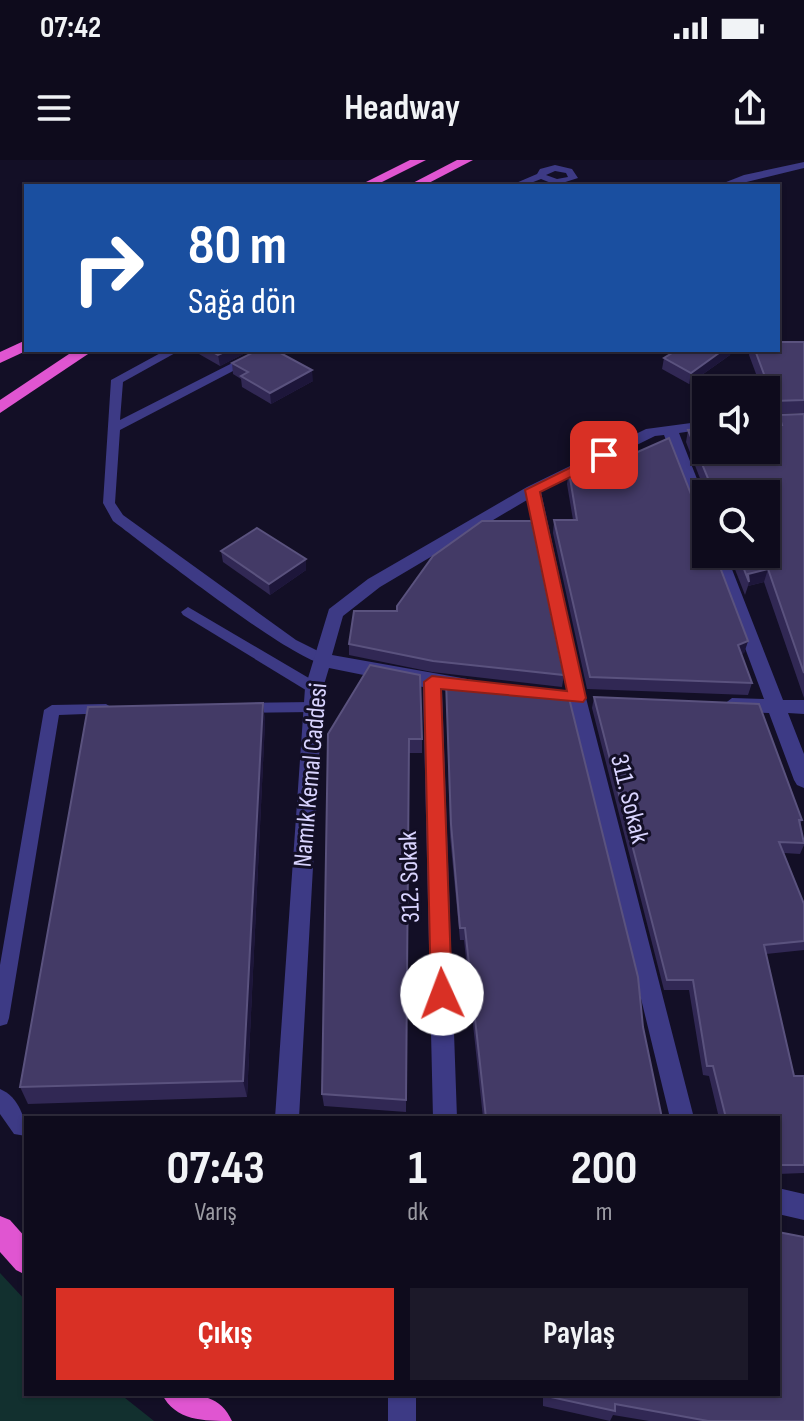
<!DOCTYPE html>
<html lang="tr">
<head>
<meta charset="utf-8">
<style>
  body { margin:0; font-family:"Sofia Sans Condensed",sans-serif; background:#1c1929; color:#f1f3f6; height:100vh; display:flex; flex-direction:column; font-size:30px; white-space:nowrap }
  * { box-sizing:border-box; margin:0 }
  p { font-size:26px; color:#9b9ba3 }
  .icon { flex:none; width:44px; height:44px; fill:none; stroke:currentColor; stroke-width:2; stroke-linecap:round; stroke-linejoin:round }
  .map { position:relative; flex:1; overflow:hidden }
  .drawer { position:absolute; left:24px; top:956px; width:756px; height:280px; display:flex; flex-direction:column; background:#0e0b1c; border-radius:0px; box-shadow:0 2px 6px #0004,0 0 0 2px #2e2b3b }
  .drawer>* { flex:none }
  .guide { position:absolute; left:24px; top:24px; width:756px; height:168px; border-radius:0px; box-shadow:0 2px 6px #0004,0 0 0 2px #2e2b3b; background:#1a4fa0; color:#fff; overflow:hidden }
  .controls { position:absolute; left:692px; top:216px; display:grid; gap:16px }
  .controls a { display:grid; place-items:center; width:88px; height:88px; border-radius:0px; background:#0e0b1c; box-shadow:0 2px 6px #0004,0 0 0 2px #2e2b3b; font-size:40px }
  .pin { position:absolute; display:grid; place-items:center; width:68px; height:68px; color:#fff; margin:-34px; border-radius:16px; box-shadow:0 4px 12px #0006 }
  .me { position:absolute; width:88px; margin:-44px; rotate:358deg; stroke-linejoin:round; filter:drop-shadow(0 0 6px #0008) }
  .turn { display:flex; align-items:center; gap:28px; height:168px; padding:0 32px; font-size:36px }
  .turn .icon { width:104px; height:104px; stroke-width:2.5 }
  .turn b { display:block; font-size:56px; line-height:68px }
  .eta { display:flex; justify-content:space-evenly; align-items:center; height:136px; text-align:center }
  .eta b { font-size:48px; font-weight:700; line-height:56px }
  .cta { display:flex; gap:16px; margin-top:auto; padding:16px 32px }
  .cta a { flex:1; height:92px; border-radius:0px; background:#d93025; color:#fff; font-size:32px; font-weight:700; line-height:92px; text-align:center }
  .cta a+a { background:#1c1929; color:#f1f3f6 }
  .status { display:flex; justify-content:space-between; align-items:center; height:56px; padding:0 40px; background:#0e0b1c; direction:ltr }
  .status svg { height:22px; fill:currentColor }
  header { display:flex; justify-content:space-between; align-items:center; height:104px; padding:0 32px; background:#0e0b1c; font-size:36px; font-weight:700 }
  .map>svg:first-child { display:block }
</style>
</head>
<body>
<div class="status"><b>07:42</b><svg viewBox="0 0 49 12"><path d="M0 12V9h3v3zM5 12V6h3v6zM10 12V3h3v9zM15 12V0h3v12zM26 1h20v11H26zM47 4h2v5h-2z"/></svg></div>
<header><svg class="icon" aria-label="menu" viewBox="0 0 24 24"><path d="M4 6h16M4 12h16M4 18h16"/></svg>Headway<svg class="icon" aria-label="share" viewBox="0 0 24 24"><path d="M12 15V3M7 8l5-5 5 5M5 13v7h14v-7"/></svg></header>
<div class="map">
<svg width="804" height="1261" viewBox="0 0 804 1261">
  <rect width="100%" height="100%" fill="#130f26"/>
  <!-- green -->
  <polygon fill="#12302f" points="0,1113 26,1141 26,1234 120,1234 154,1261 0,1261"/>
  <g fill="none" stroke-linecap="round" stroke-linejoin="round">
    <!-- service -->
    <g fill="#3d3a85" fill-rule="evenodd">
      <polygon points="804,2 804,8 730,26 716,26 744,15"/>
      <path d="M555,5L572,9L578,18L556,25L541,19L523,26H509L537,14L540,9ZM555,11L566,13L568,17L557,19L546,15Z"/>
      <path d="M166,190L177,192L123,222L120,260L258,190H273L120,270L115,343L123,355L296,480L328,496L330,500L328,504C302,509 144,384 113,361L103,343L111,220Z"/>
      <polygon points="188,447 319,524 321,528 319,532 309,532 183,455 181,452"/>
      <polygon points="313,542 321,547 313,552 242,553 234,548 242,543"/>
      <polygon points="106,544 114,549 111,553 59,555 9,858 7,864 0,866 0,805 44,550 52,545"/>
      <path d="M0,929C19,937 26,959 26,976L14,974L0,954Z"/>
    </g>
    <!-- minor -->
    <g fill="#3d3a85" fill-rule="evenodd">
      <polygon points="804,255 804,263 766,265 766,257"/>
      <polygon points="706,261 706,269 679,273 706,342 706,368 698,363 664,275 655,276 541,332 586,538 694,958 670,958 568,538 527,340 380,427 343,456 332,495 473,520 482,527 473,534 442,530 457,958 433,958 423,527 329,508 323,528 299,958 275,958 305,528 329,449 368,419 527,327 646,269"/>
      <polygon points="710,394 726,394 783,540 804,540 804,554 788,553 804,594 804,628 797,625 794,620 769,553 732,552 723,545 732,538 764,539"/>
      <polygon points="778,1028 804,1034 804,1060 778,1054"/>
      <rect x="388" y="1234" width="28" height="27"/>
    </g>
    <!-- trunk -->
    <g fill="#e055d1" fill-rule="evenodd">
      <polygon points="410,0 426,0 374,26 358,26"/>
      <polygon points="457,0 473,0 423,26 407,26"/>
      <polygon points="26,180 28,190 0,203 0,192"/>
      <polygon points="75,190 94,190 0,253 0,240"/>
      <polygon points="0,1056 10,1060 26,1078 26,1115 16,1110 0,1092"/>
      <path d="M162,1234C190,1234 219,1231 232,1261C204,1261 175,1261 162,1234Z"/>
    </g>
  </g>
  <!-- wall -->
  <g fill="#312854">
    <polygon points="804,182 804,253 770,254 766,242 766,230 762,230 749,195 750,190 778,190"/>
    <polygon points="192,190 251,190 220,206"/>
    <polygon points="677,190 731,190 730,195 689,224 662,209 664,198"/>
    <polygon points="232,203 313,221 271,244 242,227 241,219 233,214"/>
    <polygon points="804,254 804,538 764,422 748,426 745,435 729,394 766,394 766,334 706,334 686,282 688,270 776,265 779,255"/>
    <polygon points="615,302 706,394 748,481 744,493 741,494 752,523 748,535 587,529 553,373 554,360 573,360 567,324 569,312"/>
    <polygon points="221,391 306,410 270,435 223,402"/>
    <polygon points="349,484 564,515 562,527 432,512 349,495"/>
    <polygon points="446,521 643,867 662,958 483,958 464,780 460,780 450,676"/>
    <polygon points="594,537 802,660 800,665 804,685 800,694 784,693 804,744 804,790 766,794 794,916 804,916 804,1013 778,1014 778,958 719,958 709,916 703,915 689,830 664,830 592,548"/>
    <polygon points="263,543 265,562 247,937 28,944 20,927"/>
    <polygon points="328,574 422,579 422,593 409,593 406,952 324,946 322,934"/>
    <polygon points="543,1234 778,1234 804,1261 649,1261 613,1255 610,1261 543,1246"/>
  </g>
  <!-- shaded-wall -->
  <g fill="#1d163a">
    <polygon points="229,190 251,190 220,206 218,195"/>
    <polygon points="723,190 731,190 730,195 689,224 691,213"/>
    <polygon points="312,210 313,221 271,244 270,233"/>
    <polygon points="306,399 306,410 270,435 269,424"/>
    <polygon points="768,409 764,422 748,426 749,422 748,414"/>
    <polygon points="748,481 744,493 734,497 738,485"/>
    <polygon points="263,543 265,562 247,937 243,921"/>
  </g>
  <!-- building -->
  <g fill="#433a66" stroke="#5a527e" stroke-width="2">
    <polygon points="778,182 804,182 804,240 774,241 755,190 778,190"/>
    <polygon points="209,190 229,190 218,195"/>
    <polygon points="258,190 275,190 312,210 270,233 241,216 248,212 232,203"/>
    <polygon points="677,190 723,190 691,213 664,198"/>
    <polygon points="804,254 804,513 768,409 748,414 749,422 738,394 766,394 766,334 711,334 712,328 688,270 706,269 706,290 766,290 766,266 782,265 779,255"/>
    <polygon points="669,278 698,352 706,356 706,394 715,394 748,481 738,485 752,523 590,517 554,360 577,360 569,312 614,298 615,302"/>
    <polygon points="482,361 532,361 564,515 433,501 349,484 354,451 397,451 397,446 433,396"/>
    <polygon points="257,368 306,399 269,424 221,391"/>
    <polygon points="370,505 420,515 422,579 409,579 406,940 322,934 328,574"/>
    <polygon points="446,521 568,534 638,817 643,867 662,958 486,958 465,768 460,768 451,664"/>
    <polygon points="594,537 759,544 802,660 799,660 804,683 779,682 804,744 804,781 764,785 794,916 804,916 804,1005 778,1005 778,958 726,958 713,906 707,906 693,820 667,820"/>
    <polygon points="263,543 243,921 20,927 88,547"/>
    <polygon points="778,1072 804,1077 804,1261 708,1261 615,1244 615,1251 546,1236 546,1234 778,1234"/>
  </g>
  <!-- route -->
  <polygon fill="#d93025" stroke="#8d1f18" stroke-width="2" points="604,291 609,292 609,298 540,332 586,538 583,542 441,529 452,834 449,840 442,843 434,840 431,834 424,522 432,516 567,531 525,330"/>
  <g text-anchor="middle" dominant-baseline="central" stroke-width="6" stroke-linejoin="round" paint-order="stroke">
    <!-- street labels -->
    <g font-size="26" fill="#d9d4ff" stroke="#130f26">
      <text transform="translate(311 615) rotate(-85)">Namık Kemal Caddesi</text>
      <text transform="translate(629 639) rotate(76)">311. Sokak</text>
      <text transform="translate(410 717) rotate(-92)">312. Sokak</text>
    </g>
  </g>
</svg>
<div class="controls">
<a><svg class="icon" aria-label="sound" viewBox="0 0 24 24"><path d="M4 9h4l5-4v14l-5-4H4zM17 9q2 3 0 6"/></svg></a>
<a><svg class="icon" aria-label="search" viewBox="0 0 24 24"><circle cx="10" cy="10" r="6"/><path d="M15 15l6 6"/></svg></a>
</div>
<div class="pin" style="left:604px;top:295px;background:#d93025"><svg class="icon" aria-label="arrive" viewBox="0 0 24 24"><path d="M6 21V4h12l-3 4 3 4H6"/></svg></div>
<svg class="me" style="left:442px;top:834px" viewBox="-20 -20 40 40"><circle r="19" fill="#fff"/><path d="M0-13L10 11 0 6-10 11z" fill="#d93025"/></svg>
<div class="guide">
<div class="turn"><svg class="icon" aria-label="right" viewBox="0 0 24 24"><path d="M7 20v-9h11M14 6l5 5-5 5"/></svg><div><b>80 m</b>Sağa dön</div></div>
</div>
<section class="drawer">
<div class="eta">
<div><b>07:43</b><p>Varış</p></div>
<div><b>1</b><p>dk</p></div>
<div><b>200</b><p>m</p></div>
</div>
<div class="cta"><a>Çıkış</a><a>Paylaş</a></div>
</section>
</div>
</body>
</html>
